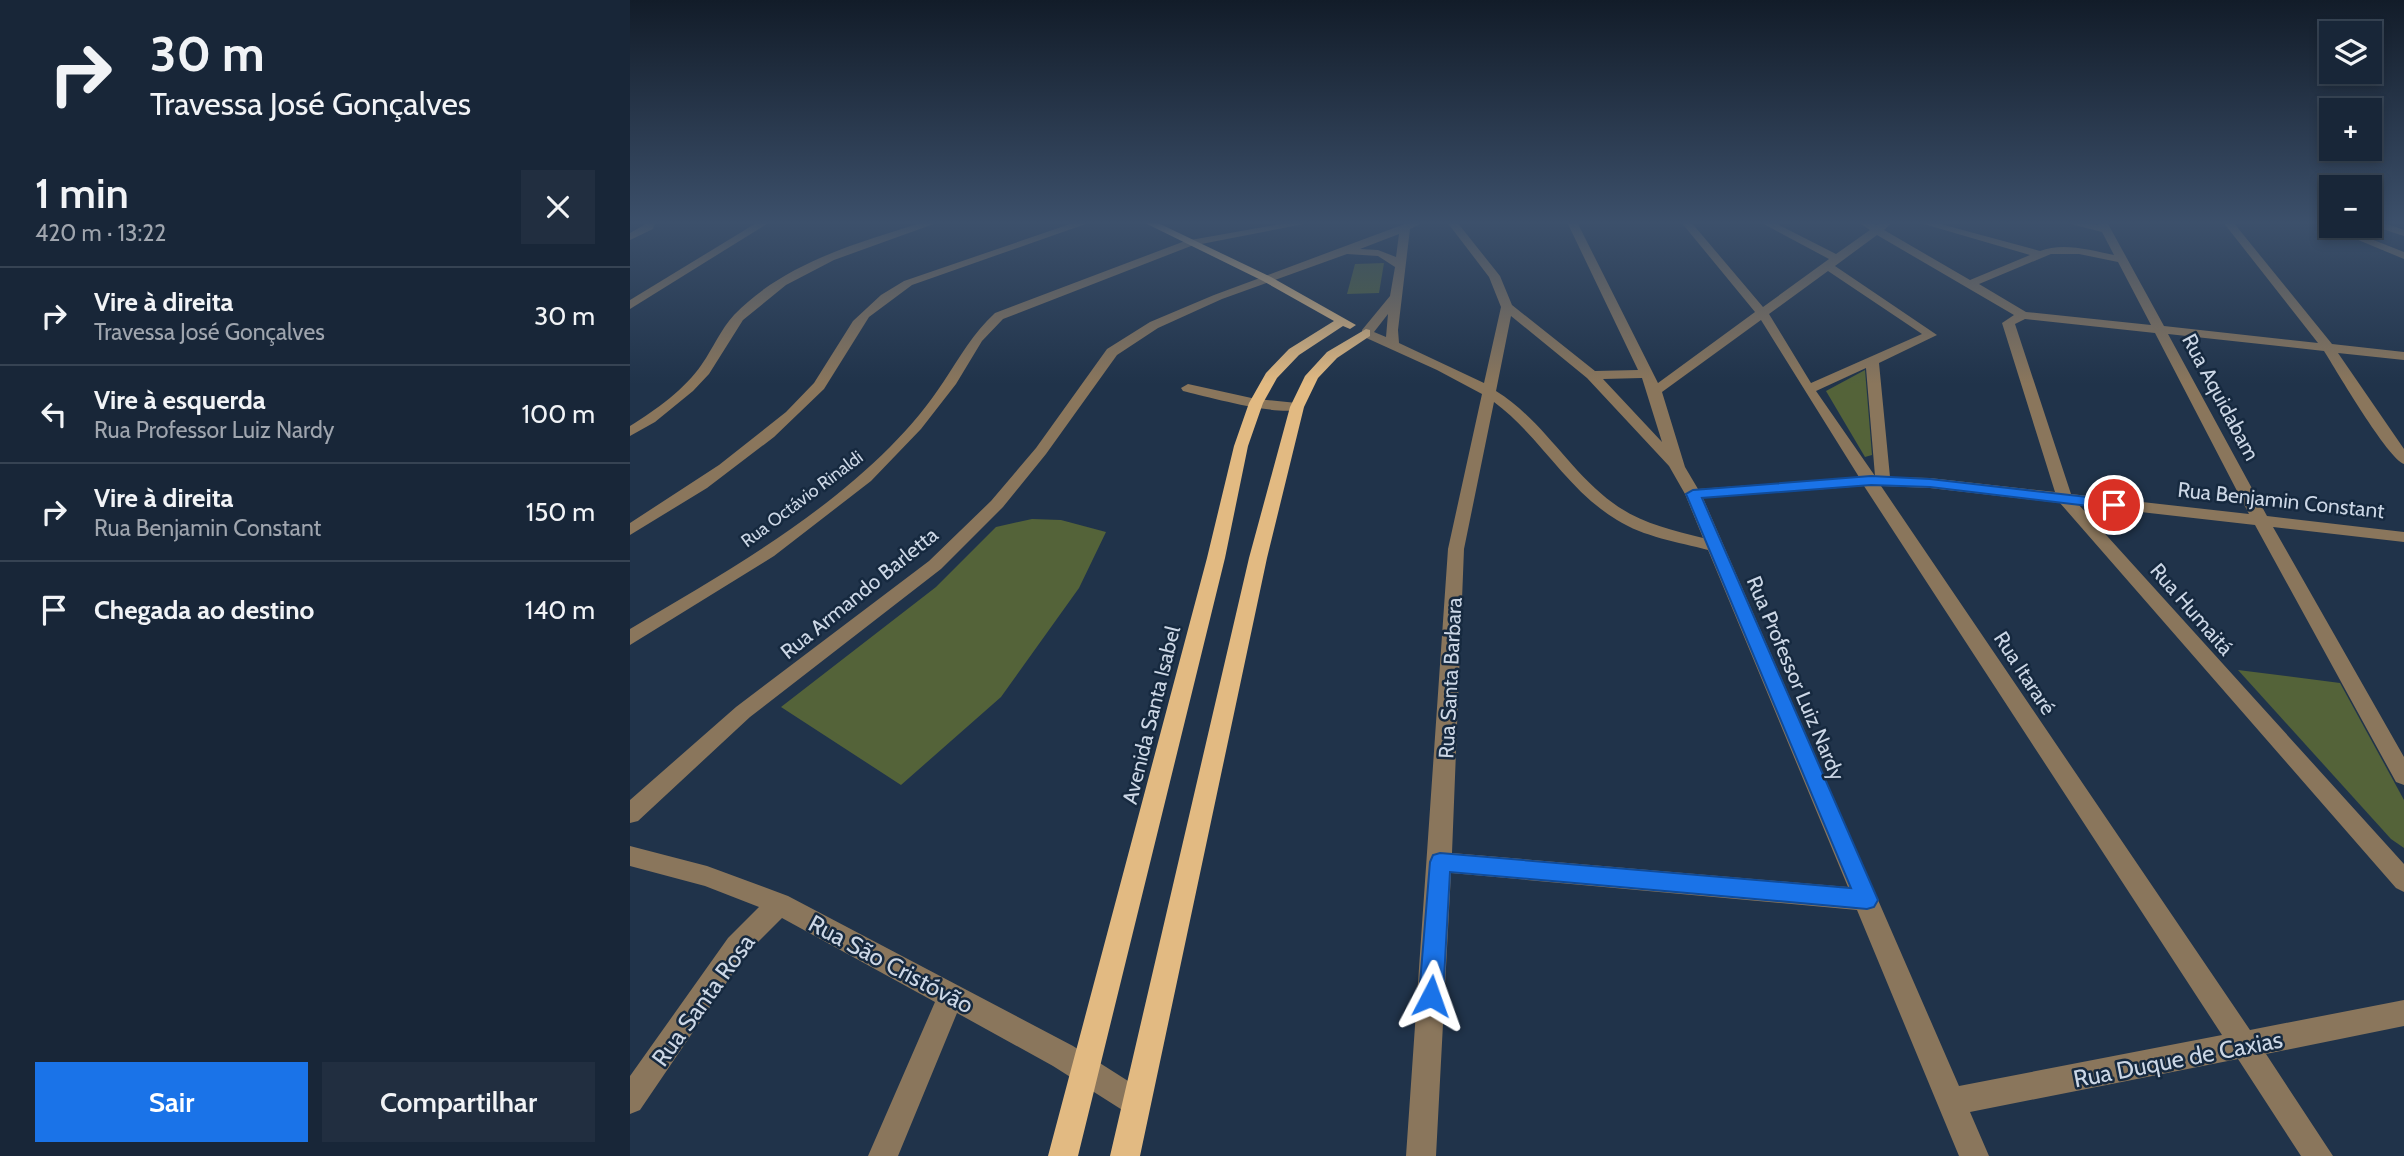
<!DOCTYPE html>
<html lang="pt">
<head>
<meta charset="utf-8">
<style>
  body { margin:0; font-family:Cabin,sans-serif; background:#212e40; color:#f1f3f6; height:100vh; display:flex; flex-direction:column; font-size:26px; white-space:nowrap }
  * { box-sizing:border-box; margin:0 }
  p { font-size:23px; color:#9fa5ae }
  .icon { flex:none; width:38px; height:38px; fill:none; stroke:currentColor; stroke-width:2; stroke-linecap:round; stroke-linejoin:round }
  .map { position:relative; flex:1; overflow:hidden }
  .sheet { display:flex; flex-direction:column; background:#182638; width:630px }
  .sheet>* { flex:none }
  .guide { background:#182638; color:#f1f3f6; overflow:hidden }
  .controls { position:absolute; left:1689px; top:21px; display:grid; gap:14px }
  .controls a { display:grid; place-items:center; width:63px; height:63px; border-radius:0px; background:#182638; box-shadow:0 4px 10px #0003,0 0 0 2px #364353; font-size:35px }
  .pin { position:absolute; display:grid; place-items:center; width:60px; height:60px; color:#fff; margin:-30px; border:4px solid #fff; border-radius:50%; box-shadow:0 2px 7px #0007 }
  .me { position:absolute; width:77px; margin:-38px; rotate:4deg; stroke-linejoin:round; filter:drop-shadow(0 0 5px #0008) }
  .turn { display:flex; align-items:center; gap:24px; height:147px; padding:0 35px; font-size:32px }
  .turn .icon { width:91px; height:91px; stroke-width:2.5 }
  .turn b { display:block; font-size:49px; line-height:60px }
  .round { display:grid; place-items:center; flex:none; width:74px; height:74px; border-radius:0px; background:#212e40 }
  .head { display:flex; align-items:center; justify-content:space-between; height:119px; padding:0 35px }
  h1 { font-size:42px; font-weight:600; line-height:52px }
  .button { display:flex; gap:14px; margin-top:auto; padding:14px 35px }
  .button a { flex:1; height:80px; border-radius:0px; background:#1a73e8; color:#fff; font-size:28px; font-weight:600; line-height:80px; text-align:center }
  .button a+a { background:#212e40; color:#f1f3f6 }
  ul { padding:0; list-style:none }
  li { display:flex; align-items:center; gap:21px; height:98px; padding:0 35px; border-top:2px solid #364353 }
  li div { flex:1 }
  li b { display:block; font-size:26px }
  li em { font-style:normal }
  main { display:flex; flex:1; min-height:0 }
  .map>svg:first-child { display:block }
</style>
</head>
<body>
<main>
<section class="sheet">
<div class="guide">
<div class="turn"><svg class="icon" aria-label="right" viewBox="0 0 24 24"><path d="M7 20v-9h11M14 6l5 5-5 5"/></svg><div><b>30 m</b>Travessa José Gonçalves</div></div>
</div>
<div class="head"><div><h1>1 min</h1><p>420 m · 13:22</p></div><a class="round"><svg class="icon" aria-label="close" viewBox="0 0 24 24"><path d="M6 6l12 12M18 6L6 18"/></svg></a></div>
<ul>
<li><svg class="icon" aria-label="right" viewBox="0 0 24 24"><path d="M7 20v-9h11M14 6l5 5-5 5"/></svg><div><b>Vire à direita</b><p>Travessa José Gonçalves</p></div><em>30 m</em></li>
<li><svg class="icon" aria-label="left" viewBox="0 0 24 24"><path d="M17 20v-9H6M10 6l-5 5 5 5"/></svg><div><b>Vire à esquerda</b><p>Rua Professor Luiz Nardy</p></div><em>100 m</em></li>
<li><svg class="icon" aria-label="right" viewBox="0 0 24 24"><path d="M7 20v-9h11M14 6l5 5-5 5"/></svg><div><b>Vire à direita</b><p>Rua Benjamin Constant</p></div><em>150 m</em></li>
<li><svg class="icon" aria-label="arrive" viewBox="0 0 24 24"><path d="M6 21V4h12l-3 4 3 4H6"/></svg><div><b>Chegada ao destino</b></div><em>140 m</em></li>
</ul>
<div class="button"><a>Sair</a><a>Compartilhar</a></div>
</section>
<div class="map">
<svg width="1774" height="1156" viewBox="0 0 1774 1156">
  <rect width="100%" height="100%" fill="#20334a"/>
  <!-- green -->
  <g fill="#546339">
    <polygon points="754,263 749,293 717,294 725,264"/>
    <polygon points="1235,370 1242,455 1235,457 1196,391"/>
    <polygon points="402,519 431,520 476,532 449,588 371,697 271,785 151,707 306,587 366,527"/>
    <polygon points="1608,670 1710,683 1774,800 1774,848 1761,839"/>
  </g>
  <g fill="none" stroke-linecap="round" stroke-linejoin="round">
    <!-- minor -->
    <g fill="#8a765c" fill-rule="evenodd">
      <polygon points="15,222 25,222 23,229 0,240 0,233 14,225"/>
      <polygon points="128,222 140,222 0,309 0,300"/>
      <path d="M294,222H309L204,260L156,285L113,320L79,374L63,391L25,422L0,436V426C26,410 55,389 72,364C83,348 91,329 104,315C154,263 227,243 294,222Z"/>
      <polygon points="446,222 461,222 282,285 239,317 194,389 144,437 77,488 0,535 0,523 89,465 156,412 184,383 223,321 251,295 274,281"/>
      <path d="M662,222H684L561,246L373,319L352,341L326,384L291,429L241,481L144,556L0,645V629C91,575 185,522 260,447C280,427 299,404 314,381C330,357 343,333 365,313L555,241Z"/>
      <path d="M780,222H794L780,229L768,330L769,343L854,383L871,307L859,277L817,222H827L870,276L882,305L965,371L1008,370L937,222H947L1028,383L1125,312L1051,222H1061L1133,307L1199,259L1130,222H1143L1206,254L1240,230L1228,222H1240L1246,225L1259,222L1260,224L1254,230L1340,280L1400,255L1287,222H1303L1410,251C1432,242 1461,250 1484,255L1472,232L1433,222L1469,225L1467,222H1477L1534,326L1688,343L1593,222H1603L1702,344L1774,352V360L1708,353L1774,449V464C1758,459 1706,370 1694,351L1538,334L1637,516L1774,532V542L1643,527L1774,757V785L1766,782L1625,525L1449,505L1774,864V892L1766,888L1430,503L1300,488L1251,486L1620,1030L1774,1000V1026L1636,1054L1703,1156H1671L1608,1059L1340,1112L1359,1156H1329L1227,910L821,873L806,1156H776L818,549L852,394L807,370L732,336V330L760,296L765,267L748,256L717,254L592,299L528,328L487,355L416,454L373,507L311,569L120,717L8,821L0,823V800L106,707L299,561L361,501L406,448L477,349L520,322L584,295ZM769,234L766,257L748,250L730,249ZM1247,235L1384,315L1372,323L1425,492L1300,478L1260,477L1249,363L1307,335L1205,266ZM1421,254H1449L1488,262L1521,325L1396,312L1349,284ZM1198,271L1292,334L1181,383L1139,314ZM758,314L756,337L744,332ZM881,316L957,378L1039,466L1055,494L1073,538C1041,530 1010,523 983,503C939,471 913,420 866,391ZM1395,319L1525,333L1619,514L1441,494L1385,324ZM1131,320L1229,477L1068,489L1055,467L1032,392ZM1236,368L1245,476L1186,391ZM1012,378L1032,442L973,379ZM864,402C910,436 937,490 987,520C1014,537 1048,542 1078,550L1218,887L822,853L834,549ZM1234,486L1592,1035L1329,1086L1073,498Z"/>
      <polygon points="1685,222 1699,222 1701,226 1708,226 1774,252 1774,259"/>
      <polygon points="1740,222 1752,222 1774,230 1774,236 1740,225"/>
      <path d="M558,384L626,399L667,403L674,407C659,420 575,396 553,391L551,388Z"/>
      <polygon points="0,846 77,866 158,896 443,1046 517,1093 521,1103 517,1113 507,1117 497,1113 423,1066 327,1013 268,1156 238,1156 305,1002 152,918 116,954 10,1110 0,1114 0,1076 98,938 129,907 75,886 0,866"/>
    </g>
    <!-- major -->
    <g fill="#e2ba82" fill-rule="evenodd">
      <polygon points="513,222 526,222 641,277 726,325 720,329 713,326 669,355 647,378 633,403 618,446 595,558 448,1156 418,1156 577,558 604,446 619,403 636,373 659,349 704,321 633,281"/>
      <polygon points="736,329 740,330 740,336 707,358 688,378 674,407 637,558 510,1156 480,1156 619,558 660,407 675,376 697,352"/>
    </g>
  </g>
  <!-- sky -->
  <linearGradient id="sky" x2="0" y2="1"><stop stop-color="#121c29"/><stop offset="0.58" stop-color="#3c506b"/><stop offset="1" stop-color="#3c506b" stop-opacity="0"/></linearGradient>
  <rect width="1774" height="384" fill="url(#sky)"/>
  <!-- route -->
  <polygon fill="#1a73e8" stroke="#114b97" stroke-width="2" points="1241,476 1300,479 1484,500 1491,505 1484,509 1300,487 1241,485 1072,498 1248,900 1244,907 1237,909 820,872 813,996 810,1004 801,1007 793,1004 789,996 800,862 803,855 810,853 1221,888 1056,494 1063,490"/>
  <g text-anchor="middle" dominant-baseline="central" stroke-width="5" stroke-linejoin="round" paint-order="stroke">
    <!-- far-street labels -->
    <g font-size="18" fill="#ccd7e6" stroke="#16293f">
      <text transform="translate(172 499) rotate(-37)">Rua Octávio Rinaldi</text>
    </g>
    <!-- street labels -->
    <g font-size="21" fill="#ccd7e6" stroke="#16293f">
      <text transform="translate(1591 397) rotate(62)">Rua Aquidabam</text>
      <text transform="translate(1651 500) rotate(6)">Rua Benjamin Constant</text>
      <text transform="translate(229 593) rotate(-39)">Rua Armando Barletta</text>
      <text transform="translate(1562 609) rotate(49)">Rua Humaitá</text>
      <text transform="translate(1395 673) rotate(57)">Rua Itararé</text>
      <text transform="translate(820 678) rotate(-87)">Rua Santa Barbara</text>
      <text transform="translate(1166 678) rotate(67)">Rua Professor Luiz Nardy</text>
      <text transform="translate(521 715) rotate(-76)">Avenida Santa Isabel</text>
    </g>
    <!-- near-street labels -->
    <g font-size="24" fill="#ccd7e6" stroke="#16293f">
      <text transform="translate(261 964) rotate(28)">Rua São Cristóvão</text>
      <text transform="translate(73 1000) rotate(-54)">Rua Santa Rosa</text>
      <text transform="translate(1548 1059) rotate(-11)">Rua Duque de Caxias</text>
    </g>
  </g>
</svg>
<div class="controls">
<a><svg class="icon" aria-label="layers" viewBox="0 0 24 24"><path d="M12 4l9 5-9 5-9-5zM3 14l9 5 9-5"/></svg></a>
<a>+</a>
<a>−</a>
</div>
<div class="pin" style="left:1484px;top:505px;background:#d93025"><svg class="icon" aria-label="arrive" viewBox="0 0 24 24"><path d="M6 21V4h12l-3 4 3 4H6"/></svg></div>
<svg class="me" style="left:801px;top:996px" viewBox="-20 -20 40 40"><path d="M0-17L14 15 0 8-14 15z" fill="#1a73e8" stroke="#fff" stroke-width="4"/></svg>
</div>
</main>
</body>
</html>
